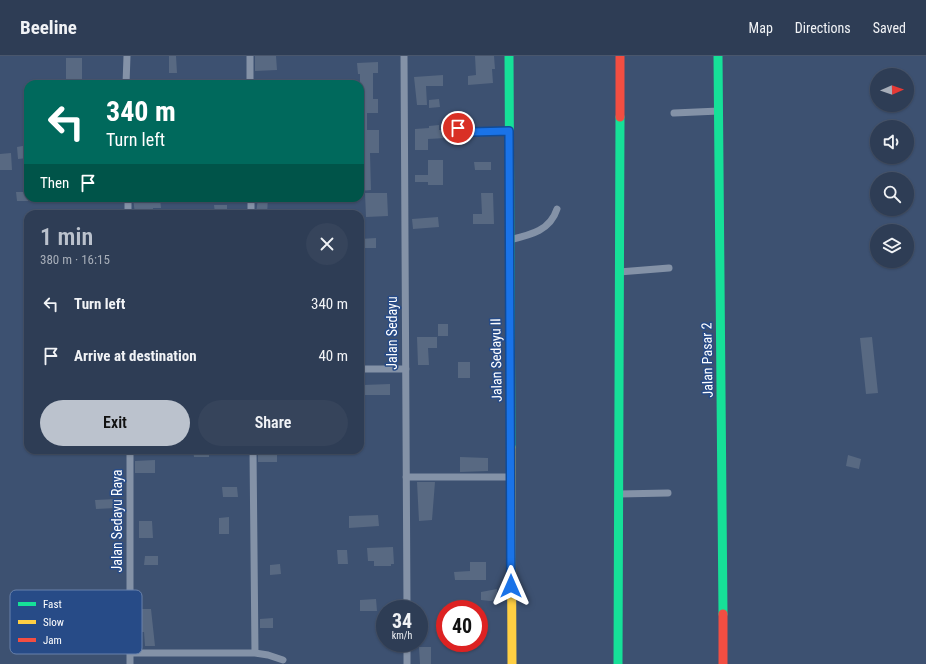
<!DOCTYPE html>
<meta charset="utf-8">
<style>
body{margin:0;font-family:"Roboto Condensed",sans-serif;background:#36445b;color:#f1f3f6;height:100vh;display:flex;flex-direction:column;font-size:15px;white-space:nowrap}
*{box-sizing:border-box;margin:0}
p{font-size:13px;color:#a7aeb9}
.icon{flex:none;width:22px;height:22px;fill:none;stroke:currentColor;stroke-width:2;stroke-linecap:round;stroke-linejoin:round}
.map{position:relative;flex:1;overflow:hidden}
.details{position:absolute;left:24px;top:154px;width:340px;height:244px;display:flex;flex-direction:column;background:#2e3d55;border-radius:12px;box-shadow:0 1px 3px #0004,0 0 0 1px #49566c}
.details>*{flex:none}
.top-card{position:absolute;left:24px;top:24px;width:340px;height:122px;border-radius:12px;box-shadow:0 1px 3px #0004,0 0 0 1px #49566c;background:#00695c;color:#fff;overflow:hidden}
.needle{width:26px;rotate:88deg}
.buttons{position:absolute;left:870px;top:12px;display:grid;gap:8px}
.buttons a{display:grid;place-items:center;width:44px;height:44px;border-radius:50%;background:#2e3d55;box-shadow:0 1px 3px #0004,0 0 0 1px #49566c;font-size:20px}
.speed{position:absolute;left:376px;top:544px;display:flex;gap:8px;font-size:20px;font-weight:700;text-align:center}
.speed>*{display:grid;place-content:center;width:52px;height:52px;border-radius:50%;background:#2e3d55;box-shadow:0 1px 3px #0004,0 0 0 1px #49566c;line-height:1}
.speed small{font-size:10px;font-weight:400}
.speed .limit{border:6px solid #d22;background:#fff;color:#111}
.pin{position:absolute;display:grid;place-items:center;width:34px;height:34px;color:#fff;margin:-17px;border:2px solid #fff;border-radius:50%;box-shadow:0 1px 4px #0007}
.me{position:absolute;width:44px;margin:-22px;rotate:0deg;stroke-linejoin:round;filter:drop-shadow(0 0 3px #0008)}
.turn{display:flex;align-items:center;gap:14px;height:84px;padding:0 16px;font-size:18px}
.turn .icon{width:52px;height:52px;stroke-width:2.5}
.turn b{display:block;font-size:28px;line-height:34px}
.then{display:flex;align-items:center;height:38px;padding:0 16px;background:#0003;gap:8px;font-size:15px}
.round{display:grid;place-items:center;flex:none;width:42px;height:42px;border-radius:21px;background:#36445b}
.head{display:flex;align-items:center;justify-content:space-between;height:68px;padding:0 16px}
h1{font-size:24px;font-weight:600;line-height:30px;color:#bbc2cd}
.button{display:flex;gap:8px;margin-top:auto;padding:8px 16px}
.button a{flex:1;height:46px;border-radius:24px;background:#bbc2cd;color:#111;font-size:16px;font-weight:600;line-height:46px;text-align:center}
.button a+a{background:#36445b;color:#f1f3f6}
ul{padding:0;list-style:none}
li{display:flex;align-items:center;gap:12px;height:52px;padding:0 16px}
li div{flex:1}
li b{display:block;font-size:15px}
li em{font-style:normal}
header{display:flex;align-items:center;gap:24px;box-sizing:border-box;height:56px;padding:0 20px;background:#2e3d55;border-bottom:1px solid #49566c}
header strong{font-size:19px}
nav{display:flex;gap:22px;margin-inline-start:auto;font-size:14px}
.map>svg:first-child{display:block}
.building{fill:#586982}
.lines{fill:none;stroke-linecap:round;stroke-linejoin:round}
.street{stroke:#8492a7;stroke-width:7}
.fast{stroke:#16e098;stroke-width:9}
.slow{stroke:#ffcf43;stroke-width:9}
.jam{stroke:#f24e42;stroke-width:9}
.route-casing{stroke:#114b97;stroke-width:10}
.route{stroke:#1a73e8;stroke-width:7}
.labels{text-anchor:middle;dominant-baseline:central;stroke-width:3;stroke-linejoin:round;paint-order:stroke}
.street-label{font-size:14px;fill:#fff;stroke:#274b87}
.key{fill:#274b87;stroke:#6881ab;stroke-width:1}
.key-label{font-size:11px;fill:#fff}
</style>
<header>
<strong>Beeline</strong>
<nav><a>Map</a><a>Directions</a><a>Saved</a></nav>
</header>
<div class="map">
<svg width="926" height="608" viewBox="0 0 926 608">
<rect width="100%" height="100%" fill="#3d5171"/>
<path class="building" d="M 169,0 L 176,0 L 177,17 L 169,17 Z
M 255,0 L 276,0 L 277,14 L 255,15 Z
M 475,0 L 494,0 L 495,13 L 492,13 L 493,27 L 468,29 L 468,20 L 476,19 Z
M 66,2 L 82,2 L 82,23 L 66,23 Z
M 378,6 L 378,17 L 373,17 L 373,43 L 378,43 L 378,57 L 367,57 L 367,74 L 379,74 L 379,97 L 370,97 L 371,134 L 360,135 L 360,18 L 358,18 L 357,7 Z
M 443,19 L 443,30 L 426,30 L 427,49 L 417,49 L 414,21 Z
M 439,43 L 440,51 L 429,52 L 429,44 Z
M 439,69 L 439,74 L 446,74 L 446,82 L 428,83 L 428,94 L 415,94 L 415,73 L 429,72 L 429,70 Z
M 28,89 L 28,102 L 18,103 L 17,91 Z
M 11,97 L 12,114 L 0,114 L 0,98 Z
M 428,104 L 443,104 L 443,129 L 428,129 L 428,126 L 415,126 L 415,119 L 428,119 Z
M 474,106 L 491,106 L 491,114 L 475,114 Z
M 16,136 L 28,136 L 28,145 L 17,145 Z
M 365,137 L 387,137 L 388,160 L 366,161 Z
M 481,137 L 493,137 L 494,168 L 473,168 L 473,158 L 482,158 Z
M 133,142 L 160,142 L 161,152 L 153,152 L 153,158 L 135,158 Z
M 258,142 L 268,142 L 267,158 L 256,158 Z
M 214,149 L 227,149 L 227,156 L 215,157 Z
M 438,161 L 439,171 L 413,173 L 412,163 Z
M 376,182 L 376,192 L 360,192 L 360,183 Z
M 438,268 L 448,268 L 448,280 L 438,280 Z
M 417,281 L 437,281 L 437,292 L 428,292 L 429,309 L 418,309 Z
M 872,281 L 878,337 L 866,338 L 860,282 Z
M 458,306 L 470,306 L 470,322 L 458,322 Z
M 390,328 L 390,339 L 363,339 L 363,329 Z
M 193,394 L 209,394 L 209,401 L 194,401 Z
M 258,396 L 277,396 L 277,406 L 258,406 Z
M 848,399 L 861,403 L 859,413 L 846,410 Z
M 460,401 L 488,402 L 488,415 L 460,416 Z
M 155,404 L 155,417 L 135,417 L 135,405 Z
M 417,426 L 435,426 L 432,464 L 419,465 Z
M 222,431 L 237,431 L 238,441 L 223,441 Z
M 116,443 L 116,452 L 96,453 L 95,444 Z
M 378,459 L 379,470 L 349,472 L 349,460 Z
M 229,461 L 229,478 L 219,478 L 219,462 Z
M 139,465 L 152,465 L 153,482 L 139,482 Z
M 393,491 L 394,508 L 391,508 L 391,510 L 374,510 L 374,505 L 368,505 L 367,492 Z
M 337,494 L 347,494 L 348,508 L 338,508 Z
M 145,500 L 158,500 L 158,509 L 144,509 Z
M 470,506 L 486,506 L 486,524 L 455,524 L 454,516 L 470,515 Z
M 280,508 L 281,518 L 270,519 L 270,509 Z
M 497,533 L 497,544 L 490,545 L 481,544 L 481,536 Z
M 376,543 L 377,555 L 360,555 L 360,544 Z
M 138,553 L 151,553 L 155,590 L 145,590 L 144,576 L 135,576 L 135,567 L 139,567 Z
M 273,562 L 273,572 L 260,572 L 260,563 Z
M 419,591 L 431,591 L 431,608 L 420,608 Z"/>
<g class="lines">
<path class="street" d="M 250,0 L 250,28
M 404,0 L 407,553
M 126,28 L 127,0
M 674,57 L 719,55
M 459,72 L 471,76 L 509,75
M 128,142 L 128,158
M 251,142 L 251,158
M 509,184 C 530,179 550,175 557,153
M 619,216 L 669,212
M 360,313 L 406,313
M 253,394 L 255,597
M 406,421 L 511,421
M 619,438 L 668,437
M 407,587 L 407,608
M 130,597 L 255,597 L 268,599 L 283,604
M 130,608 L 130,394"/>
<path class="fast" d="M 509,0 L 511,391
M 718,0 L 723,558
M 618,608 L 620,61"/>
<path class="slow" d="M 511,391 L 512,608"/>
<path class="jam" d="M 620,61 L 620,0
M 723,558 L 723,608"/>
</g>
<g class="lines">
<g class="route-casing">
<path id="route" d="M 458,72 L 471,76 L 509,75 L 511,530"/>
</g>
<use href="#route" class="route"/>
</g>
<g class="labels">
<g class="street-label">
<text transform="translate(392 277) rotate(-90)">Jalan Sedayu</text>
<text transform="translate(496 304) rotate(-91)">Jalan Sedayu II</text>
<text transform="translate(707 304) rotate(-91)">Jalan Pasar 2</text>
<text transform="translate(117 465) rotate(-90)">Jalan Sedayu Raya</text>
</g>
</g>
<rect x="10" y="534" width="132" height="64" rx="6" class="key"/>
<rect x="18" y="546" width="18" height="4" fill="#16e098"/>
<rect x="18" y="564" width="18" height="4" fill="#ffcf43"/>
<rect x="18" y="582" width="18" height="4" fill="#f24e42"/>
<g class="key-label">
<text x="43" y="552">Fast</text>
<text x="43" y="570">Slow</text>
<text x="43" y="588">Jam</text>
</g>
</svg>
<div class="buttons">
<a><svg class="needle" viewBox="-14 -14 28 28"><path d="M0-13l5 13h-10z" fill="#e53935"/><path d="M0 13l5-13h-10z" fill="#a7aeb9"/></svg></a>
<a><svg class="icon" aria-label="sound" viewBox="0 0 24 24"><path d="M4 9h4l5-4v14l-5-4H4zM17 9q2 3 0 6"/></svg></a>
<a><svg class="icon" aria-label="search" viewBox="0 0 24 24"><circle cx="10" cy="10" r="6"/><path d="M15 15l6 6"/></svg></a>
<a><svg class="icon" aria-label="layers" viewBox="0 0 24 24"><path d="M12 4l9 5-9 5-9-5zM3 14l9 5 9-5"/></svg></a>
</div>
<div class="speed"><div>34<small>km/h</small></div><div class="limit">40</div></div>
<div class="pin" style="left:458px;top:72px;background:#d93025"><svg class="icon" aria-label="arrive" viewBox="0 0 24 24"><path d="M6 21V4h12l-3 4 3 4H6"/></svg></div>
<svg class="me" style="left:511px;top:530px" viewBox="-20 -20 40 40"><path d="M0-17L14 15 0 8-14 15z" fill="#1a73e8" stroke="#fff" stroke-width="4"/></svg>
<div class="top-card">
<div class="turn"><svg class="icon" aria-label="left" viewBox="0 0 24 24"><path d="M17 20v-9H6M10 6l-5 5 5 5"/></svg><div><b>340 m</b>Turn left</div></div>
<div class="then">Then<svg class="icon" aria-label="arrive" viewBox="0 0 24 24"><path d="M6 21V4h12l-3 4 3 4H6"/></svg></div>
</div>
<section class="details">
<div class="head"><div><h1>1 min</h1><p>380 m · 16:15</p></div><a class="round"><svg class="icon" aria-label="close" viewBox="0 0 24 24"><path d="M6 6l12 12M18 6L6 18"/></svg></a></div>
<ul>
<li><svg class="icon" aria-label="left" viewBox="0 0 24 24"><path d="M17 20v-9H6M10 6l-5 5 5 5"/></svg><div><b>Turn left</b></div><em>340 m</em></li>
<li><svg class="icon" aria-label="arrive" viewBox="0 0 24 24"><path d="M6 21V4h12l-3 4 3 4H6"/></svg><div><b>Arrive at destination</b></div><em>40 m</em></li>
</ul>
<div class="button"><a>Exit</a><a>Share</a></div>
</section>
</div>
